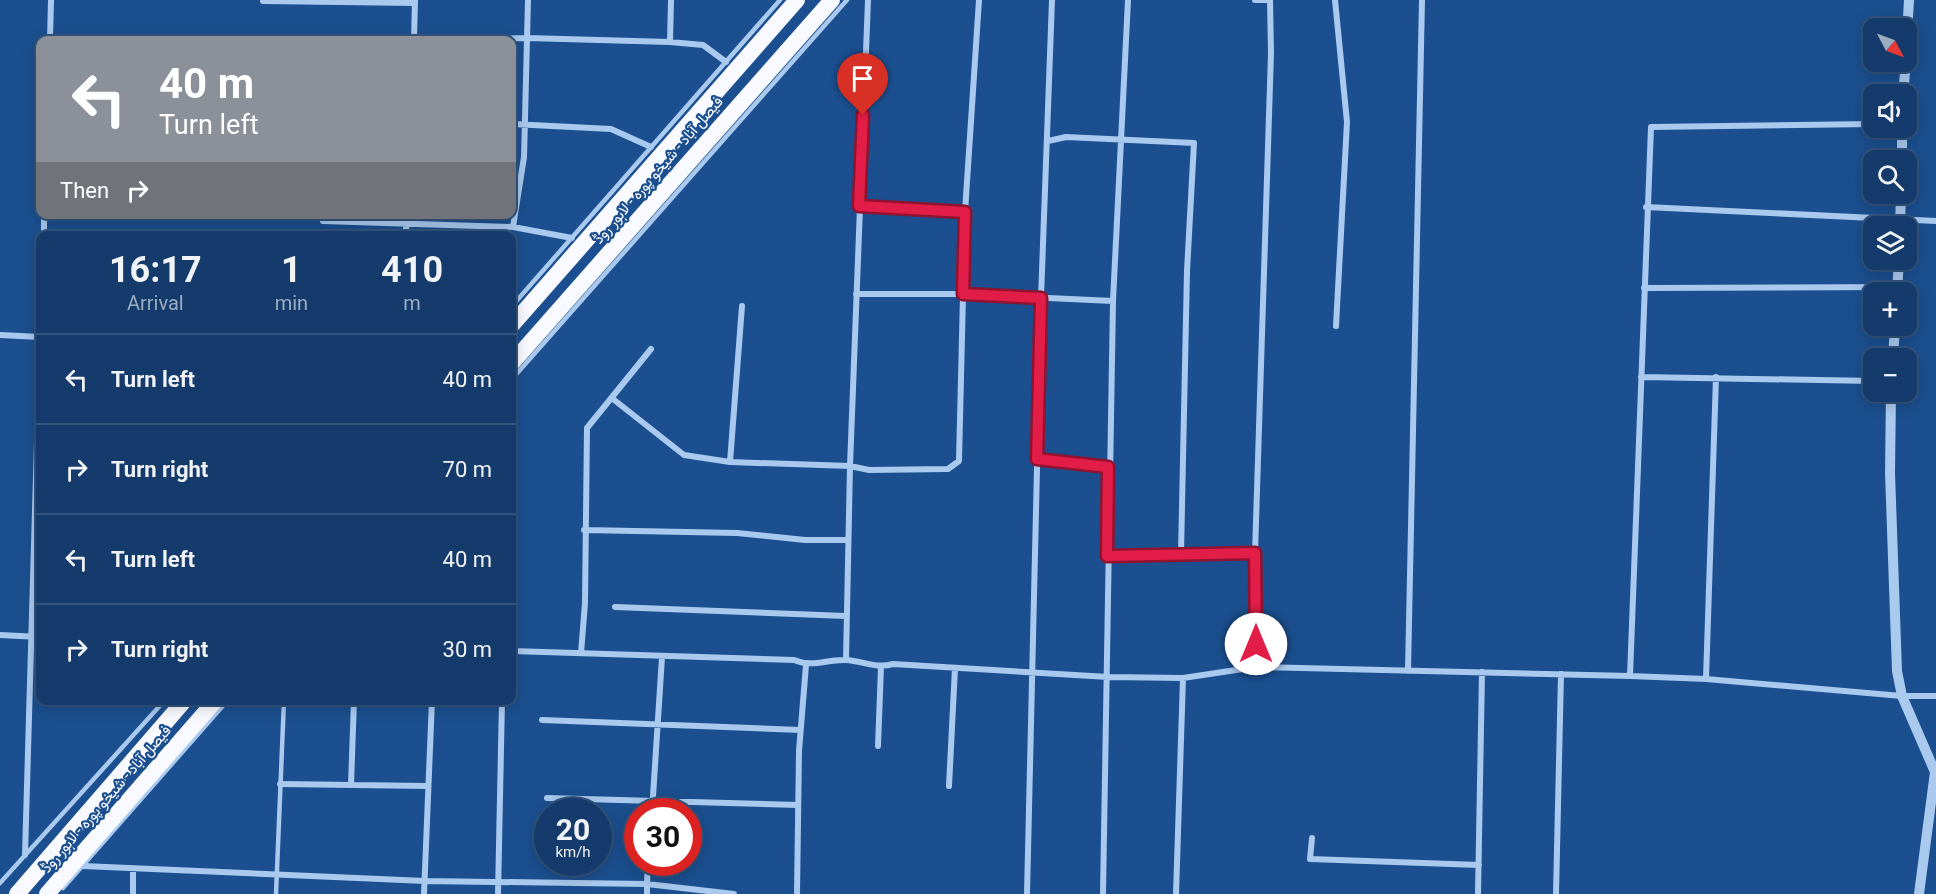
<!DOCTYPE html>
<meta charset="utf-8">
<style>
body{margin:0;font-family:Roboto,Vazirmatn,sans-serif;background:#1d4271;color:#f1f3f6;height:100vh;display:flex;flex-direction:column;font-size:22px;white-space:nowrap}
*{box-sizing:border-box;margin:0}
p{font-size:20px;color:#9dadc1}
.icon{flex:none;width:33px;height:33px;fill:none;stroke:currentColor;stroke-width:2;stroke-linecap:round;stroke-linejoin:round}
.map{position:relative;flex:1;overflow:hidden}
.side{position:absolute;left:36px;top:231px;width:480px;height:474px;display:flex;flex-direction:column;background:#143b6b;border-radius:12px;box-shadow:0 3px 15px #0003,0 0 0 2px #33557e}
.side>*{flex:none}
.top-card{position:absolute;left:36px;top:36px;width:480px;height:183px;border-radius:12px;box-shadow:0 3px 15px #0003,0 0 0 2px #33557e;background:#8c9099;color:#fff;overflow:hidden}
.needle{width:39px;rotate:131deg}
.tools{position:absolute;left:1863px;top:18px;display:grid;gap:12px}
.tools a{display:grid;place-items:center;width:54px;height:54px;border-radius:12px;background:#143b6b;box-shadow:0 3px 15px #0003,0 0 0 2px #33557e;font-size:30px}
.speed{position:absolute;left:534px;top:798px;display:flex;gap:12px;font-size:30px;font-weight:700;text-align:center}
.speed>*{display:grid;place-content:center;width:78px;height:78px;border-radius:50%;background:#143b6b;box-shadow:0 3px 15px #0003,0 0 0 2px #33557e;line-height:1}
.speed small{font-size:15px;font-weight:400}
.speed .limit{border:9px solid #d22;background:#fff;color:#111}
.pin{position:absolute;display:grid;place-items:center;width:51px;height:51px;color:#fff;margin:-62px -26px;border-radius:50% 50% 50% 0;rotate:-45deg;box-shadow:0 0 6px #0007}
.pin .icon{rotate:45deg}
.me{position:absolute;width:66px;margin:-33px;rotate:0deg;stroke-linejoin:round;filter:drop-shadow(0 0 4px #0008)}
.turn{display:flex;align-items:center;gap:21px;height:126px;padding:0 24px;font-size:27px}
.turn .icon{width:78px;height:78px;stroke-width:2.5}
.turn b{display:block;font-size:42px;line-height:51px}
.then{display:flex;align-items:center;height:57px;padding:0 24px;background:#0003;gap:12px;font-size:22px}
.eta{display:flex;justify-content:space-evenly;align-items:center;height:102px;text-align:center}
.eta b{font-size:36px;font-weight:700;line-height:42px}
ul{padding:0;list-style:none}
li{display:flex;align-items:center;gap:18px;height:90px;padding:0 24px;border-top:2px solid #33557e}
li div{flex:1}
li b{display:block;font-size:22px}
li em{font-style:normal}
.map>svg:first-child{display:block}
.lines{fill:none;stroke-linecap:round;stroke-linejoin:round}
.service{stroke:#a9c9ee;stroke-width:4.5}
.minor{stroke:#a9c9ee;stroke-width:6}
.tertiary{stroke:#a9c9ee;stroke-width:10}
.trunk{stroke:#f8faff;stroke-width:16}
.route-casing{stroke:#92132f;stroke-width:15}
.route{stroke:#e11d48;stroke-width:10}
.labels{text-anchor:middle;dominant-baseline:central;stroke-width:4.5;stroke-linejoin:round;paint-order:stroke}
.street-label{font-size:15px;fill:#fff;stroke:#1b4f8f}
</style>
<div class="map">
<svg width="1936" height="894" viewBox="0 0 1936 894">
<rect width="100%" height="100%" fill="#1b4f8f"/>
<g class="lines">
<path class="service" d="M 512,306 L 780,0
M 512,379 L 847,0
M 0,883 L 165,700
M 63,888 L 228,700
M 276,894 L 284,700"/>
<path class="minor" d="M 1255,0 L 1270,0
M 1335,0 L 1347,122 L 1336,326
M 263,1 L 415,3
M 50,40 L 51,0
M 414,40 L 415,0
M 461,40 L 527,38 L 670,42 L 671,0
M 670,42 L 703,45 L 726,62
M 512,124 L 611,129 L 651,147
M 1048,141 L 1066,137 L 1194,143 L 1187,271 L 1181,554
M 859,206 L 965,212
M 1646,207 L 1936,221
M 323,221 L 513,227 L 572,238
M 513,227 L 524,157 L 528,0
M 44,236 L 44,214
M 405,236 L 408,214
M 1644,288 L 1897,287
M 856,294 L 963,294 L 1113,301
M 0,335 L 40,337
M 1641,377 L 1874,381
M 613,399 L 684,455 L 730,462 L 850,466 L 869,470 L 948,469 L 959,461 L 965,212 L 979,0
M 1037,459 L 1109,467
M 730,462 L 742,306
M 584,530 L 737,533 L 805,540 L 848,540
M 1107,556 L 1255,553
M 615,607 L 846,616
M 0,635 L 40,637
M 512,651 L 794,660 C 813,668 827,659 846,660 C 863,661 876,669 893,664 L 1108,677 L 1183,678 L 1256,667 L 1630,676 L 1706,679 L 1902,696 L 1936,696
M 581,653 L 585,603 L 587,428 L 651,349
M 846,660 L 850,466 L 868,0
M 1256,667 L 1255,553 L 1271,53 L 1270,0
M 1408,671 L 1422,0
M 1630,676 L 1651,127 L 1874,124
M 1706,679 L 1716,377
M 542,720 L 800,730
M 878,746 L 881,667
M 280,784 L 428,786
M 351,785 L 354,700
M 949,786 L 955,668
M 547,798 L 798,805
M 652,812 L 662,657
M 1312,838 L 1310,859 L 1479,865
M 25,855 L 40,338
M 83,866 L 425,881 L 647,884 L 648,862
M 133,894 L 133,870
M 424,894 L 432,700
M 498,894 L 502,700
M 647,894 L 647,884 L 734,894
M 797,894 L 799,751 L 806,665
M 1027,894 L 1041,298 L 1052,0
M 1103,894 L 1113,301 L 1128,0
M 1176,894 L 1183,678
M 1478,894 L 1482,672
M 1556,894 L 1561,674"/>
<path class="tertiary" d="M 1906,52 L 1909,0
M 1903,94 L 1906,62
M 1902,160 L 1902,128
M 1900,226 L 1901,194
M 1897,292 L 1899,260
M 1893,358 L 1895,326
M 1891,392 L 1890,473 L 1897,671 L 1902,696 L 1935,772 L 1919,894"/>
<path class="trunk" d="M 512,325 L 797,0
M 512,363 L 832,0
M 17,894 L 185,700
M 47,894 L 216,700"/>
</g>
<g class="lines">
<g class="route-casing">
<path id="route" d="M 863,115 L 859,206 L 965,212 L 963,294 L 1041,298 L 1037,459 L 1108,467 L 1107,556 L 1255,553 L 1256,644"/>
</g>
<use href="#route" class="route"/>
</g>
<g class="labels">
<g class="street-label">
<text transform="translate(658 170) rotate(-49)">فیصل آباد - شیخو پورہ - لاہور روڈ</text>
<text transform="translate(106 799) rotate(-49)">فیصل آباد - شیخو پورہ - لاہور روڈ</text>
</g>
</g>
</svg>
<div class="tools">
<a><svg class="needle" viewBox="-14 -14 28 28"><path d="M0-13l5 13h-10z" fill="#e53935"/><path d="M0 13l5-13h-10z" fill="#9dadc1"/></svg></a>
<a><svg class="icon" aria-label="sound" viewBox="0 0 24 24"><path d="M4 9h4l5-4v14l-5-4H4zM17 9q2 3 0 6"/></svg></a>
<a><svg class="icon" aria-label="search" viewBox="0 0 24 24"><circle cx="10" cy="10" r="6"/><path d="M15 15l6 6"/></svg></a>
<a><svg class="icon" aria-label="layers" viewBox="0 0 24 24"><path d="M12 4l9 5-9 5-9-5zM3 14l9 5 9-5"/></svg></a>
<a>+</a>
<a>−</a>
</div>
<div class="speed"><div>20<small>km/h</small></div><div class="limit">30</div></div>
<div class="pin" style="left:863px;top:115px;background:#d93025"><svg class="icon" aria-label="arrive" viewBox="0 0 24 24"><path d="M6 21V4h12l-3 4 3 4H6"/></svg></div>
<svg class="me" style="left:1256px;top:644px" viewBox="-20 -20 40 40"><circle r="19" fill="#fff"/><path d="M0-13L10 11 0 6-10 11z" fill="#e11d48"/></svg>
<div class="top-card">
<div class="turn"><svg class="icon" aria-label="left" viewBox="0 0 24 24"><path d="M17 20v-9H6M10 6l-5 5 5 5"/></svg><div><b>40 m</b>Turn left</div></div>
<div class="then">Then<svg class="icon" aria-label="right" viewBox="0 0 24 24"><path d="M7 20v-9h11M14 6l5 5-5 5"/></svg></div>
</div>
<section class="side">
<div class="eta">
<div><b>16:17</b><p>Arrival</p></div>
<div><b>1</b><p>min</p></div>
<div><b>410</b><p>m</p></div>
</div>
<ul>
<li><svg class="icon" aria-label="left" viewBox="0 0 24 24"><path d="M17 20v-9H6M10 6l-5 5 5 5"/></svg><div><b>Turn left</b></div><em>40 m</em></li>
<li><svg class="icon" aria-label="right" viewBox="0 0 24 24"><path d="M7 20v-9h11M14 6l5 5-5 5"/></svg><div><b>Turn right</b></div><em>70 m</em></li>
<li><svg class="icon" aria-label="left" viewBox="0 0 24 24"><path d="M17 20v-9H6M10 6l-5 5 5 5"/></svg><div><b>Turn left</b></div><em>40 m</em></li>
<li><svg class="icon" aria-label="right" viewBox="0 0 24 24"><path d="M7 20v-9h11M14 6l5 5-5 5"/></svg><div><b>Turn right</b></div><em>30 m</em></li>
</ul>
</section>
</div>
